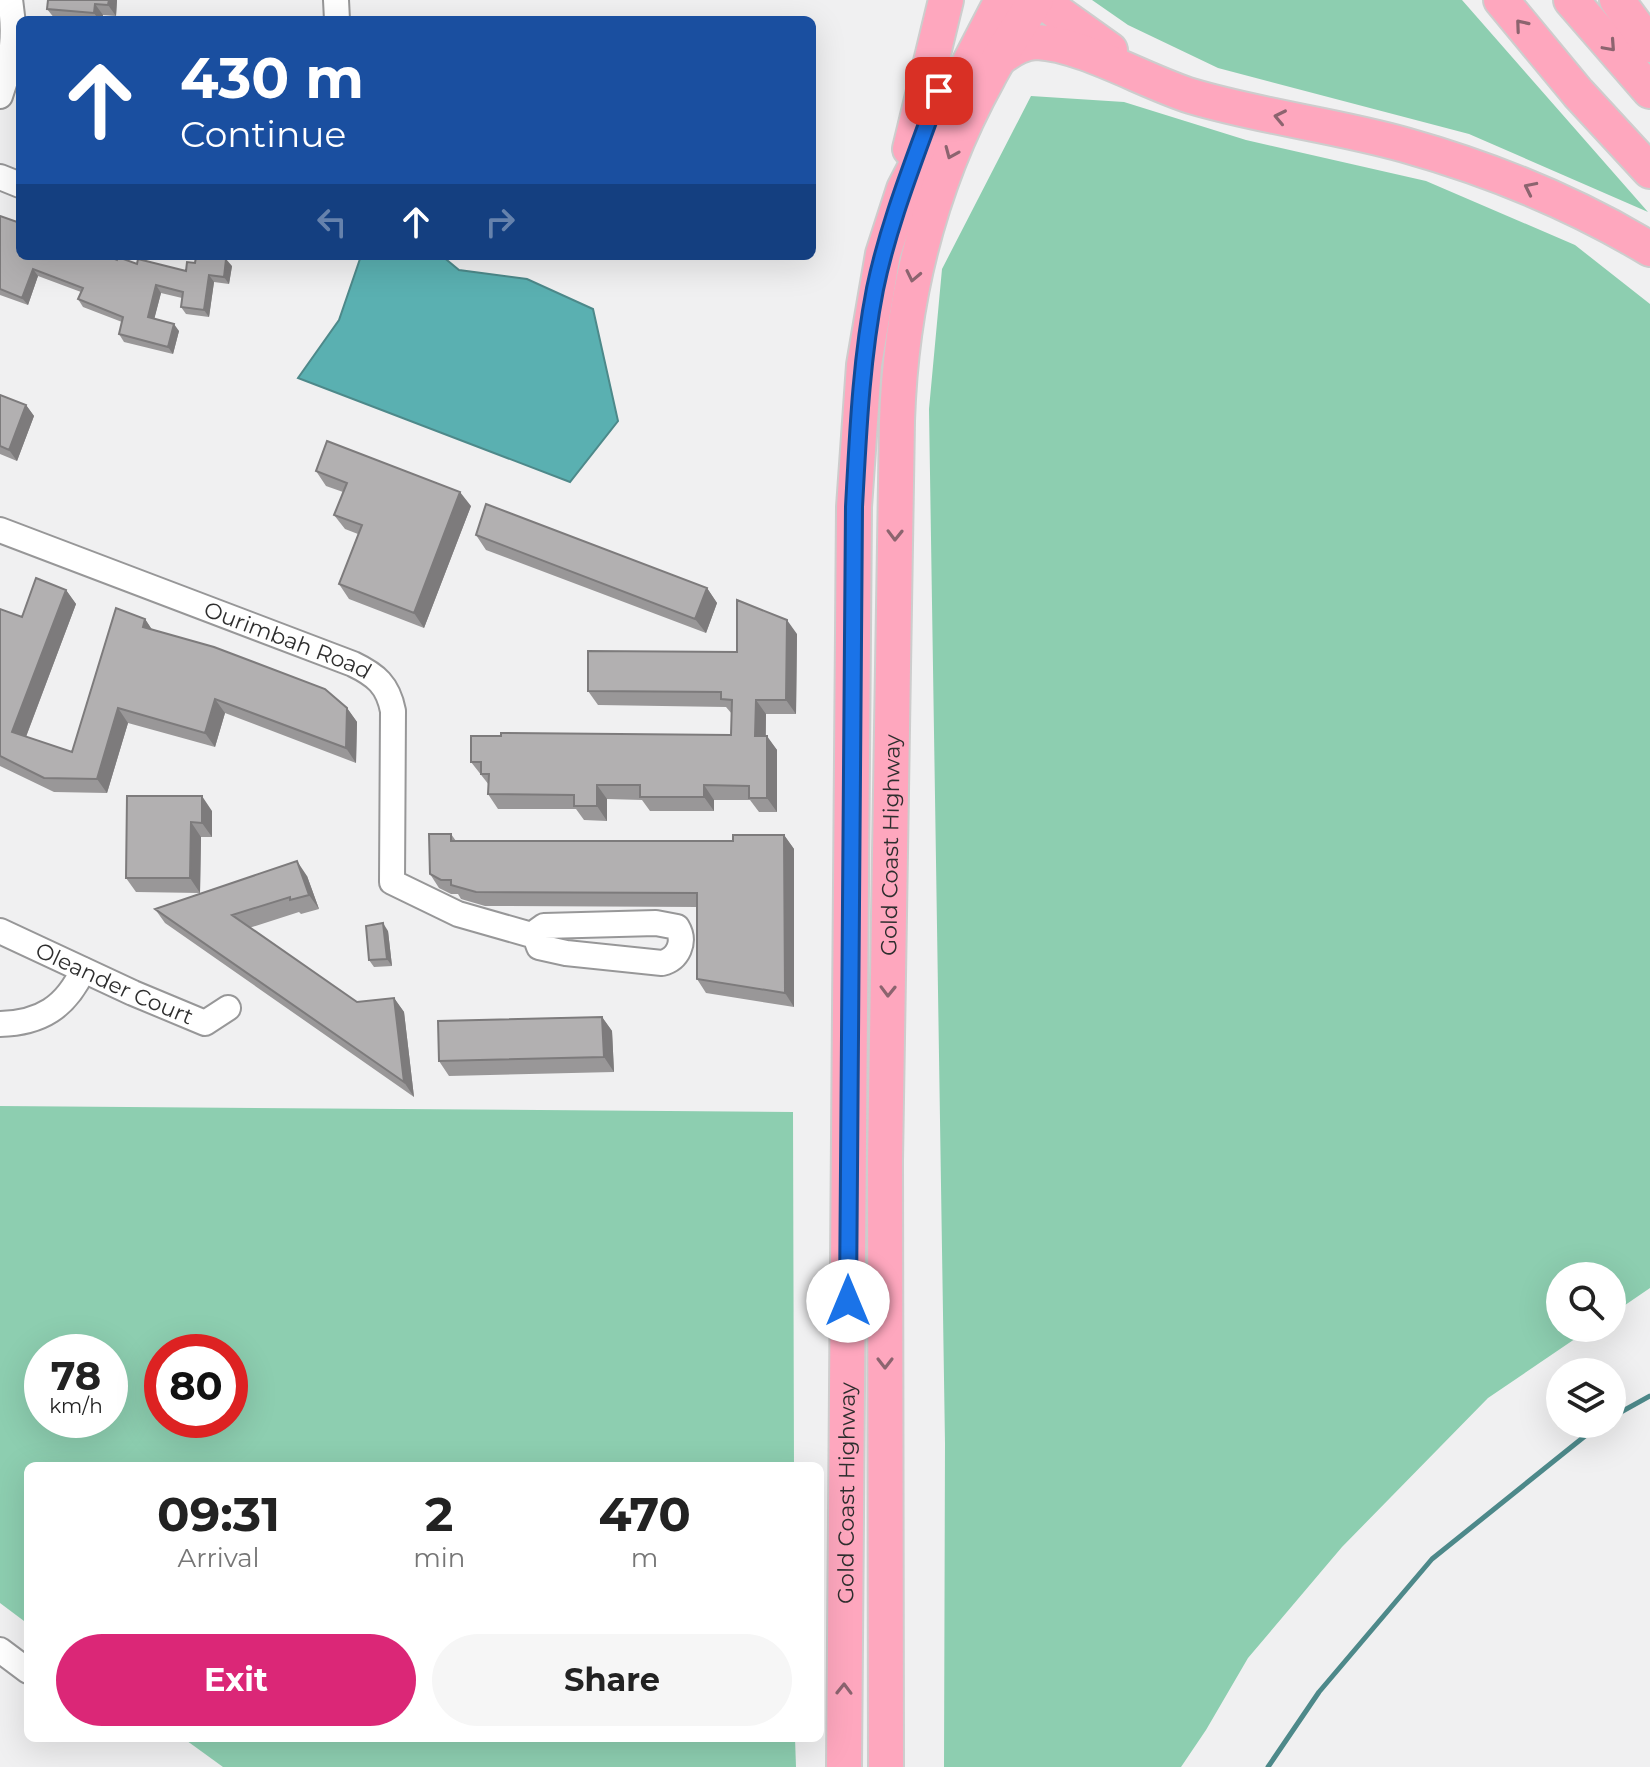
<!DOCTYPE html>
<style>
body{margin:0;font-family:Montserrat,sans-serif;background:#f6f6f6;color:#222;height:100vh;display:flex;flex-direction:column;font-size:30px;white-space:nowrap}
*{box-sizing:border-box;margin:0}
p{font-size:26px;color:#767676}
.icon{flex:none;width:44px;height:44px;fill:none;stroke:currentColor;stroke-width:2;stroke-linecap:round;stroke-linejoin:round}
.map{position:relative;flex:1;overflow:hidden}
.drawer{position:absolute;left:24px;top:1462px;width:800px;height:280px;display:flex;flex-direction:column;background:#fff;border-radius:12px;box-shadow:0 8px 32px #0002}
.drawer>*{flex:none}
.hud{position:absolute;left:16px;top:16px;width:800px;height:244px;border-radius:12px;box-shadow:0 8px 32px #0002;background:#1a4fa0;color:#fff;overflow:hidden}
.controls{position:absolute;left:1546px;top:1262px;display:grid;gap:16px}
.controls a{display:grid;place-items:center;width:80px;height:80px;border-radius:50%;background:#fff;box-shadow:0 8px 32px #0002;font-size:40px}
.speed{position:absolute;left:24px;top:1334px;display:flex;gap:16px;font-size:40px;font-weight:700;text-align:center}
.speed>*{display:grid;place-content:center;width:104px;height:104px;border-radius:50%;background:#fff;box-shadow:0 8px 32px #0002;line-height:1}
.speed small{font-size:20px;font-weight:400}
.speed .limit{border:12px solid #d22;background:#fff;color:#111}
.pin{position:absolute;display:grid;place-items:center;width:68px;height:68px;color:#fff;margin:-34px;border-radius:16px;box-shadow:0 4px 12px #0006}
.me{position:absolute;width:88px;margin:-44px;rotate:0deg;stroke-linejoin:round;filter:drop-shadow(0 0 6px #0008)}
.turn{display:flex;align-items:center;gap:28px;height:168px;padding:0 32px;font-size:36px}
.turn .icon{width:104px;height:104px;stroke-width:2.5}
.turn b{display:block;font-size:56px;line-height:68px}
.lanes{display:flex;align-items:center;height:76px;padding:0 32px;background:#0003;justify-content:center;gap:40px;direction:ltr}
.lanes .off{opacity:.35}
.eta{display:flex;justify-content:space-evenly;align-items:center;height:136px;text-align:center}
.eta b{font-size:48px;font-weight:700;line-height:56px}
.cta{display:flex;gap:16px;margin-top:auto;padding:16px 32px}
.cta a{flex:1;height:92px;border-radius:48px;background:#db2777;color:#fff;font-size:32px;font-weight:700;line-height:92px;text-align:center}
.cta a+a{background:#f6f6f6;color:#222}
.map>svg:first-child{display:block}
.green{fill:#8dceb0;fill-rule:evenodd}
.water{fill:#5ab0b1;stroke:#4d898a;stroke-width:2}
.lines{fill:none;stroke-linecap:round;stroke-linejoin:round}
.stream{stroke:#4d898a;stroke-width:5}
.minor-casing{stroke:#979798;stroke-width:28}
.highway-casing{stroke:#cdcdcd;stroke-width:38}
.minor{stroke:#fff;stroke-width:24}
.highway{stroke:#fea7be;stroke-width:34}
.wall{fill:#999798}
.shaded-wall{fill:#7d7b7c}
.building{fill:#b2b0b1;stroke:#7d7b7c;stroke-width:2}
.oneway{stroke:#8c646f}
.route-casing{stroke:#114b97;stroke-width:20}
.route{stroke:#1a73e8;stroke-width:14}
.labels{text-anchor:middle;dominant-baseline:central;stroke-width:7;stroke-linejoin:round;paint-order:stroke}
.street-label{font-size:22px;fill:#2e2e2e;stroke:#f0f0f1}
</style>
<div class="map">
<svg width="1650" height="1767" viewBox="0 0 1650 1767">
<rect width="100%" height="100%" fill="#f0f0f1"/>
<path class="green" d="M 1092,0 L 1462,0 L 1648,212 L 1469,134 L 1218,68 L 1128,25 Z
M 1031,96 L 1124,102 L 1246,140 L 1426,181 L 1575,245 L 1650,304 L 1650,1288 L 1612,1314 L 1612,1276 L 1560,1276 L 1560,1328 L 1591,1328 L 1488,1398 L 1342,1547 L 1248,1658 L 1206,1730 L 1181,1767 L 944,1767 L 945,1443 L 929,409 L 942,269 Z
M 0,1106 L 793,1112 L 794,1466 L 28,1466 L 28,1624 L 0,1603 ZM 42,1352 L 110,1352 L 110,1420 L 42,1420 ZM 162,1352 L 230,1352 L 230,1420 L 162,1420 Z
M 183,1738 L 795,1738 L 796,1767 L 223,1767 Z"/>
<path class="water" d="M 361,256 L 442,256 L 459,270 L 527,279 L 593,309 L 618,421 L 570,482 L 298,378 L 339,320 Z"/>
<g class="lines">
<path class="stream" d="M 1612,1417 L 1650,1396
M 1268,1767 L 1319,1692 L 1432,1559 L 1600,1424"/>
<g class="minor-casing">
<g id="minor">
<path d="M 336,0 L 337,20"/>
<path d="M 0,96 C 12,62 16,35 10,0"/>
<path d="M 0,177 L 20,185"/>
<path id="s1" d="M 0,530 L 353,664 C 376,675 388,685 393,711 L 392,882 L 458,914 L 535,936 L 539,947 L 566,953 L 662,963 C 678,959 686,942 677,927 L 656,923 L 544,926 L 537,931 L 535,936"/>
<path id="s2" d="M 0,931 L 133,993 L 205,1023 L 228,1008"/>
<path d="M 0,1024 C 41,1023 66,1007 83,970"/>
<path d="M 0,1650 L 28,1671"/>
</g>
</g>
<g class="highway-casing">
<g id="highway">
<path d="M 1040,0 L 1110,50"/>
<path d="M 1501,0 L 1578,93 L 1650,171"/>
<path d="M 1571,0 L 1650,91"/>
<path d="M 1617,0 L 1650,45"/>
<path d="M 998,59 C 1010,51 1022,42 1037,42 C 1082,44 1146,82 1191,96 C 1261,117 1334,125 1405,145 C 1490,169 1574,203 1650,249"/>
<path d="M 910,149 L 946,0"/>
<path id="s3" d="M 844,1767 L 854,507 L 864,365 L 883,254 L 904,189 L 1002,0"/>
<path id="s4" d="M 886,1767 L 885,1161 L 897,421 C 901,299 929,185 988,78 C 1002,51 1019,26 1036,0"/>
</g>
</g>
<use href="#minor" class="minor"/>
<use href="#highway" class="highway"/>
</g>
<path class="wall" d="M 117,0 L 116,16 L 103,15 L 102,20 L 55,19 L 47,9 Z
M 0,216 L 117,260 L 137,264 L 186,271 L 232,266 L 229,284 L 214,282 L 209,317 L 186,314 L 181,307 L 182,298 L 161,293 L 154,319 L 179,331 L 173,354 L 124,342 L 119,334 L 122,322 L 83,307 L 78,299 L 81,292 L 38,276 L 28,305 L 0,295 Z
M 0,395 L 26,405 L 34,416 L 17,461 L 0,454 Z
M 316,471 L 471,506 L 424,628 L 349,599 L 339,584 L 358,534 L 345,529 L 334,515 L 343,492 L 326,486 Z
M 476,535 L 707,588 L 717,603 L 706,633 L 486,550 Z
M 66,590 L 76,604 L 26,737 L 72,752 L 145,619 L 152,630 L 347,708 L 357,722 L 356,763 L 225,713 L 215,747 L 128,723 L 107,793 L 54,792 L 0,766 L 0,609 L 22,617 Z
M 797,634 L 796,714 L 766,714 L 766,736 L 777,750 L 777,812 L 759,812 L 750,800 L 714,800 L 714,811 L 650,811 L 642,800 L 607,799 L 607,821 L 584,820 L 576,809 L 498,809 L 488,794 L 489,785 L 471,762 L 731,735 L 732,714 L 726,707 L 598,705 L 588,691 L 737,652 Z
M 127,796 L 212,811 L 212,837 L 201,837 L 200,893 L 136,892 L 126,878 Z
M 451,834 L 456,841 L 733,841 L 784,835 L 794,849 L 794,1007 L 706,993 L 697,979 L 697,907 L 485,906 L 461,899 L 458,894 L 451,894 L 439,888 L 430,874 Z
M 307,876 L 319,909 L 301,914 L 299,912 L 249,928 L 357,1002 L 394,998 L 404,1012 L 414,1097 L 165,923 L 155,909 Z
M 388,931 L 392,966 L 374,967 L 369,960 Z
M 602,1017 L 612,1031 L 614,1072 L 449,1076 L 439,1061 Z"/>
<path class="shaded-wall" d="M 109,0 L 117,0 L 116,16 L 108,5 Z
M 95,4 L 103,15 L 102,20 L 99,20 L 94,13 Z
M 226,259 L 232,266 L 229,284 L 224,277 Z
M 33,269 L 38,276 L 28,305 L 22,298 Z
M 209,275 L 214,282 L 209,317 L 204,310 Z
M 156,285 L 161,293 L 153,324 L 148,317 Z
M 174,324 L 179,331 L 173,354 L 168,347 Z
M 26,405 L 34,416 L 17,461 L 9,450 Z
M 460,492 L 471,506 L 424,628 L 414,613 Z
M 707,588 L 717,603 L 706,633 L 695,619 Z
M 66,590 L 76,604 L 22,747 L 12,732 Z
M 145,619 L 155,634 L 143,627 Z
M 787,620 L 797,634 L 796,714 L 786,700 Z
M 215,699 L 225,713 L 215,747 L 205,733 Z
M 756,700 L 766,714 L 765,750 L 755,736 Z
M 118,708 L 128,723 L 107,793 L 97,779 Z
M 347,708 L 357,722 L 356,763 L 346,748 Z
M 767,736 L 777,750 L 777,812 L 767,798 Z
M 597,785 L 607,799 L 607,821 L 597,806 Z
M 704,785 L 714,800 L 714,811 L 704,797 Z
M 202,796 L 212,811 L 212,837 L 202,823 Z
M 191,822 L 201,837 L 200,893 L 190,878 Z
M 784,835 L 794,849 L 794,1007 L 785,993 Z
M 297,861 L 307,876 L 319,909 L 309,895 Z
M 383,923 L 388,931 L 392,966 L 387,959 Z
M 394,998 L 404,1012 L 414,1097 L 404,1082 Z
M 602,1017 L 612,1031 L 614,1072 L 604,1057 Z"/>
<path class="building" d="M 48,0 L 109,0 L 108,5 L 95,4 L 94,13 L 47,9 Z
M 0,216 L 20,223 L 20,256 L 107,256 L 117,260 L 118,257 L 137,264 L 138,259 L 186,271 L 187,262 L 195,263 L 196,257 L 226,259 L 224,277 L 209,275 L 204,310 L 181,307 L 183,292 L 156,285 L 148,317 L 174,324 L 168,347 L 119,334 L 123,317 L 78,299 L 83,288 L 33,269 L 22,298 L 0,289 Z
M 0,395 L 26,405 L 9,450 L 0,446 Z
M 327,441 L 460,492 L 414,613 L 339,584 L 362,525 L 334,515 L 347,483 L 316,471 Z
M 486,504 L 707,588 L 695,619 L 476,535 Z
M 36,578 L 66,590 L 12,732 L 72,752 L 116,608 L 145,619 L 143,627 L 214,647 L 325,689 L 347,708 L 346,748 L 215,699 L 205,733 L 118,708 L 97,779 L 44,778 L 0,756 L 0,609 L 22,617 Z
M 737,600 L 787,620 L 786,700 L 756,700 L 755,736 L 767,736 L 767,798 L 749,798 L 749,786 L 704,785 L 704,797 L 640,797 L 640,785 L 597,785 L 597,806 L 574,806 L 574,795 L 488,794 L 489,774 L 481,774 L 481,762 L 471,762 L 471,736 L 501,736 L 501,733 L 731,735 L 732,700 L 721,699 L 721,692 L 588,691 L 588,651 L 737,652 Z
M 127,796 L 202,796 L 202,823 L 191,822 L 190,878 L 126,878 Z
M 429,834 L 451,834 L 451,841 L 733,841 L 733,835 L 784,835 L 785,993 L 697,979 L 697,893 L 476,892 L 451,885 L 451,880 L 441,880 L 430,874 Z
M 297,861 L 309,895 L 290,900 L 290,897 L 232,915 L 357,1002 L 394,998 L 404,1082 L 155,909 Z
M 383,923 L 387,959 L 369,960 L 366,926 Z
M 602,1017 L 604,1057 L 439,1061 L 438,1021 Z"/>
<defs><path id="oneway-chevron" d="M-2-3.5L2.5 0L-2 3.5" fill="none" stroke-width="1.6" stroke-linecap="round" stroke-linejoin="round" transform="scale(2)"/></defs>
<g class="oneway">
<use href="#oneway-chevron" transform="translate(1521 25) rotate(-130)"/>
<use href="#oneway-chevron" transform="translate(1610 46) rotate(48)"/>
<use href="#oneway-chevron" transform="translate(1280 117) rotate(-168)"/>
<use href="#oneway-chevron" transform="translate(951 153) rotate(113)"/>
<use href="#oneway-chevron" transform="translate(1530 188) rotate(-154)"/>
<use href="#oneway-chevron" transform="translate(913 276) rotate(102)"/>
<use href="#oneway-chevron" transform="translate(895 535) rotate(91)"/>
<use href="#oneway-chevron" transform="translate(888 991) rotate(91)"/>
<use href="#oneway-chevron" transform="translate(885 1363) rotate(90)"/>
<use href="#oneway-chevron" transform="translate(844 1689) rotate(-89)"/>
</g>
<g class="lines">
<g class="route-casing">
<path id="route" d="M 848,1301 L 854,507 C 858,434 861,361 875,289 C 889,221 916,156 939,91"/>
</g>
<use href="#route" class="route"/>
</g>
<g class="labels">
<g class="street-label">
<text stroke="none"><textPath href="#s1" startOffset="308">Ourimbah Road</textPath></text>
<text stroke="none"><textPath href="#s4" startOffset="922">Gold Coast Highway</textPath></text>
<text stroke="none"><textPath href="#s2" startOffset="126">Oleander Court</textPath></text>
<text stroke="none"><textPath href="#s3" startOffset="274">Gold Coast Highway</textPath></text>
</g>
</g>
</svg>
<div class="controls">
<a><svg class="icon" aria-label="search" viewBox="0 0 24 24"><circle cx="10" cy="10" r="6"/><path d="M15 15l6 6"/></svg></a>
<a><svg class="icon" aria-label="layers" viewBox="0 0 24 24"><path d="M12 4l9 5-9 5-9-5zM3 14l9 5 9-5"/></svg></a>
</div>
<div class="speed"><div>78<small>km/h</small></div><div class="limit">80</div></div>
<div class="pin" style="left:939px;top:91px;background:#d93025"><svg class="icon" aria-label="arrive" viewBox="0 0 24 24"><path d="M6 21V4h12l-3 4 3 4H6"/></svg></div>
<svg class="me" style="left:848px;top:1301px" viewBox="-20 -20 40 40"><circle r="19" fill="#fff"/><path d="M0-13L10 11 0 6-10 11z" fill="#1a73e8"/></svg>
<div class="hud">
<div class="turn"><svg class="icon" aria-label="ahead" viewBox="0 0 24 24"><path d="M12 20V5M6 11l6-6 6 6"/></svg><div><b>430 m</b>Continue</div></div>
<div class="lanes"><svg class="icon off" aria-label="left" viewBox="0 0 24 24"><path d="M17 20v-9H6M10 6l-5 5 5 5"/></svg><svg class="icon" aria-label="ahead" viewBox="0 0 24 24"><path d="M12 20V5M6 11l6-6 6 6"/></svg><svg class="icon off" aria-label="right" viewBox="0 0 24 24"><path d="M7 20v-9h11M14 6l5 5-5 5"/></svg></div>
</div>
<section class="drawer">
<div class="eta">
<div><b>09:31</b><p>Arrival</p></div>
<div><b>2</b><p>min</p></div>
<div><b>470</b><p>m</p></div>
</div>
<div class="cta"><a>Exit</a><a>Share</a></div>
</section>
</div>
